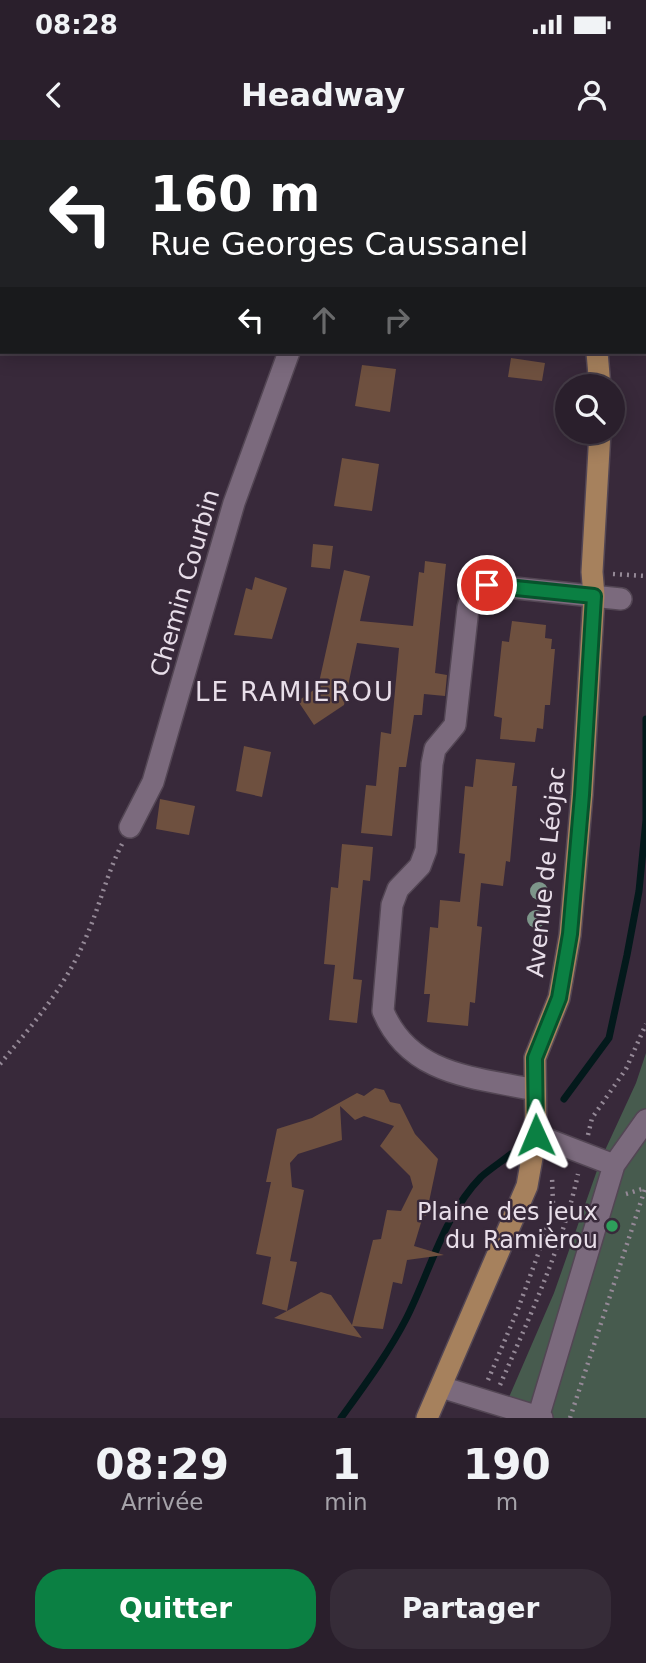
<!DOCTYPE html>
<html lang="fr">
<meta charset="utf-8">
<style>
body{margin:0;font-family:"DejaVu Sans",sans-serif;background:#362c38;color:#f1f3f6;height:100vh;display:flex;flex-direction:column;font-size:26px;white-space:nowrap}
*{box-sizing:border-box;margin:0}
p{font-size:23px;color:#a5a2a9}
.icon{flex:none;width:38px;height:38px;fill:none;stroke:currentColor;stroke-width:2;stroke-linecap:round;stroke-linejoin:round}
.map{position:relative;height:1278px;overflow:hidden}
.sheet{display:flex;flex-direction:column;background:#2a1f2c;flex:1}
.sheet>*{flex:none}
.banner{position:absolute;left:0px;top:0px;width:648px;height:214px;box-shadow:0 4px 18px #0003,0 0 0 2px #463d48;background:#202124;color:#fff;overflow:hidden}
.fabs{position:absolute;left:555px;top:234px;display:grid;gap:14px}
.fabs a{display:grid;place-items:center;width:70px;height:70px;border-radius:50%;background:#2a1f2c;box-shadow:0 4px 18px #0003,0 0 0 2px #463d48;font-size:35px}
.pin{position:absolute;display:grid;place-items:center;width:60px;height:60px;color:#fff;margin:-30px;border:4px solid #fff;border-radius:50%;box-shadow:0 2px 7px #0007}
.me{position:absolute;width:77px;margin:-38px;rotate:359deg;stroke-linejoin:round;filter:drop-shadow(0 0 5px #0008)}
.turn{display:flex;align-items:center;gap:24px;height:147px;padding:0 35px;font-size:32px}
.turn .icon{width:91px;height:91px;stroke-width:2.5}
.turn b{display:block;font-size:49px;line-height:60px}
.lanes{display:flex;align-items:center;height:66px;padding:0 35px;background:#0003;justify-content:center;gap:35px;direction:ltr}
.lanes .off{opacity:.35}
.eta{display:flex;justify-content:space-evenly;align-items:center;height:119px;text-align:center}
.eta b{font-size:42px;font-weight:800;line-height:49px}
.button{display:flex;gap:14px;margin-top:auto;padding:14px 35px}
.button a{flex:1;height:80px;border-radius:28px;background:#0b8043;color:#fff;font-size:28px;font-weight:800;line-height:80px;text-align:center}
.button a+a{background:#362c38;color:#f1f3f6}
.status{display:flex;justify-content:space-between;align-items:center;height:49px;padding:0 35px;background:#2a1f2c;direction:ltr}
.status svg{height:19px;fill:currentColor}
header{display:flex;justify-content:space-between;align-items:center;height:91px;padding:0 35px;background:#2a1f2c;font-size:32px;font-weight:800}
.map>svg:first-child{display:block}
.green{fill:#475b4e}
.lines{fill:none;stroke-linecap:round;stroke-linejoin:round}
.stream{stroke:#03191b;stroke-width:7}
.building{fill:#6e503f;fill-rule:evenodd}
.minor-casing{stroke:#534654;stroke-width:24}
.major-casing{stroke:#534654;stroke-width:24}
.path{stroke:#958997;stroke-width:4.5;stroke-dasharray:2 5;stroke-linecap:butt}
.minor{stroke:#7b6a7d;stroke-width:21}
.major{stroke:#a6815d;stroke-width:21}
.tree{fill:#7d968a}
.route-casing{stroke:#07532c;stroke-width:18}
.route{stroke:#0b8043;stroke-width:12}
.leisure-dot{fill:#2e9e5b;stroke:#38293a;stroke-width:2.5}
.labels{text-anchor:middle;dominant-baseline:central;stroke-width:5;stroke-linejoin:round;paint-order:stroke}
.street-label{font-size:24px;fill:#e8dee9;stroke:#38293a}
.poi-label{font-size:24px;fill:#e8dee9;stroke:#38293a;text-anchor:end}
.neighbourhood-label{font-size:26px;letter-spacing:2px;fill:#e8dee9;stroke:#38293a}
</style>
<div class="status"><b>08:28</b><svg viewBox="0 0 49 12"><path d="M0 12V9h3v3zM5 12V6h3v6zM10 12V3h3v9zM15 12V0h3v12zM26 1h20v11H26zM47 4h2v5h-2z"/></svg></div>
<header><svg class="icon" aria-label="back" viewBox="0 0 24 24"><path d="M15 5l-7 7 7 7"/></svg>Headway<svg class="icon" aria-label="person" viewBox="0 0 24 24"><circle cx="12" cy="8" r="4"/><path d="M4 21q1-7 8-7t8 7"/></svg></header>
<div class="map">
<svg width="646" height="1278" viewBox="0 0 646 1278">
<rect width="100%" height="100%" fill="#38293a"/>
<path class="green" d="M 646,913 L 646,1278 L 500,1278 L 554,1153 L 601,1019 L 636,943 Z"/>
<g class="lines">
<path class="stream" d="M 564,959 L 609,898 L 627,815 L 639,751 L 646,680 L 646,579
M 341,1278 C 364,1246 388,1214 406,1179 C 430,1132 443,1076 481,1037 C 490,1029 501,1022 511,1014"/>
</g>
<path class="building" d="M 511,218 L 545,223 L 542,241 L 508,237 Z
M 362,225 L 396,229 L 390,272 L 355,266 Z
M 342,318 L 379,324 L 372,371 L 334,366 Z
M 313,404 L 333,406 L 330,429 L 311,427 Z
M 425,421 L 446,424 L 435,533 L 447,535 L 445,556 L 424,554 L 422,575 L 414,575 L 406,627 L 399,627 L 392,696 L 361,693 L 366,645 L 376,646 L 381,592 L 391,594 L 399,508 L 357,503 L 344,565 L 314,585 L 298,561 L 318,547 L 344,430 L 370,436 L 360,481 L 413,486 L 419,432 L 424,433 Z
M 255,437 L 287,448 L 272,499 L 234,495 L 246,448 L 252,450 Z
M 512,481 L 546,485 L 545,498 L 552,499 L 551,509 L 555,509 L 550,565 L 545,565 L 543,589 L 537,588 L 535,602 L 500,599 L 502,578 L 494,576 L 502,501 L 509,502 Z
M 244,606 L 271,612 L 262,657 L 236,651 Z
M 476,619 L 515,623 L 512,646 L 517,646 L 510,722 L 506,721 L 503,746 L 481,743 L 477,786 L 482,787 L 475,863 L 470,862 L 468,886 L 427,882 L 430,854 L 424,854 L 430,787 L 438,788 L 440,760 L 460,762 L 465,714 L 459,713 L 465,646 L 473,647 Z
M 160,659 L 195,666 L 189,695 L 156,689 Z
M 342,704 L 373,707 L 370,741 L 363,740 L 353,839 L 362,840 L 357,883 L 329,880 L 335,825 L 324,824 L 331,747 L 338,748 Z
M 375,948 L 384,950 L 390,962 L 400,964 L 415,994 L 438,1019 L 426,1076 L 423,1076 L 414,1106 L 444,1115 L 407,1120 L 402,1144 L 393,1142 L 383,1189 L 353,1186 L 362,1198 L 274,1178 L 287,1171 L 262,1164 L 271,1117 L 256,1114 L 271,1042 L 266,1042 L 277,989 L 312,978 L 357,953 L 364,956 ZM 340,966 L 355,980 L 364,976 L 394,986 L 380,1006 L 410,1036 L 413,1047 L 401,1071 L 387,1070 L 381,1099 L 373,1100 L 352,1185 L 331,1155 L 321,1152 L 287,1171 L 297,1122 L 290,1121 L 304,1050 L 292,1047 L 290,1023 L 298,1014 L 342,1000 Z"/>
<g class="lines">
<g class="minor-casing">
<path id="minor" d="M 376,2 L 377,0
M 130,687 L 153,642 L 234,363 L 289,212
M 535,950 C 475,937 410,936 383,871 L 392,765 L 398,749 L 420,726 L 426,710 L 432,624 L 435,609 L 455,585 L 468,468 C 471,455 473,449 487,445 L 621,459
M 536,995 L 614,1025 L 646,980
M 441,1247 L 542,1278
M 538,1278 L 614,1025"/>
</g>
<g class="major-casing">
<path id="major" d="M 561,0 L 561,2
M 597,212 L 600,247
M 427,1278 L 527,1046 L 536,995 L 535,918 L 559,858 L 570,795 L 582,655 L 594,456 L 592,432 L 600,292"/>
</g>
<path class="path" d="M 613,434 L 646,436
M 0,924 C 34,883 67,845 87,795 C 100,765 107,733 122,704
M 588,995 L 592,978 L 626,929 L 646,884
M 626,1054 L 645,1048
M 488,1240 L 518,1169 L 544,1098 L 553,1063 L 552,1037
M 500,1245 C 530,1176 562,1107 578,1034
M 570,1278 L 646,1046"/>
<use href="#minor" class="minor"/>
<use href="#major" class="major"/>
</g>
<g class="tree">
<circle cx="539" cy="751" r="9"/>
<circle cx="536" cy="779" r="9"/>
</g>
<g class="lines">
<g class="route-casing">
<path id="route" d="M 487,445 L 594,456 L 582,655 L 570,794 L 559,858 L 535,918 L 536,995"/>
</g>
<use href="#route" class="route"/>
</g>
<circle class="leisure-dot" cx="612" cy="1086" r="7"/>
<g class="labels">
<g class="street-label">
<text transform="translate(185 443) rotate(-74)">Chemin Courbin</text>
<text transform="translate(546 732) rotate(-84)">Avenue de Léojac</text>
</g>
<g class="poi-label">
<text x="598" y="1072">Plaine des jeux<tspan x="598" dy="28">du Ramièrou</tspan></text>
</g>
<g class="neighbourhood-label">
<text x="295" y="552">LE RAMIEROU</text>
</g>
</g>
</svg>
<div class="fabs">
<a><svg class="icon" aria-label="search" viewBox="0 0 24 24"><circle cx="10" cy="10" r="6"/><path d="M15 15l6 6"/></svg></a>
</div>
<div class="pin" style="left:487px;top:445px;background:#d93025"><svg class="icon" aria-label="arrive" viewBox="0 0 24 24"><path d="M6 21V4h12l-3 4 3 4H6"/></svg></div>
<svg class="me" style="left:536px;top:995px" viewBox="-20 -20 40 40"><path d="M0-17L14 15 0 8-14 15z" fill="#0b8043" stroke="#fff" stroke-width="4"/></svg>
<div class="banner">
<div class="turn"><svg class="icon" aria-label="left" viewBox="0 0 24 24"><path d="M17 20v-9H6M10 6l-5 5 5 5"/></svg><div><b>160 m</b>Rue Georges Caussanel</div></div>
<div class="lanes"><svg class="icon" aria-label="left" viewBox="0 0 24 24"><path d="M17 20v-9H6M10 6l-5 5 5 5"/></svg><svg class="icon off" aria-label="ahead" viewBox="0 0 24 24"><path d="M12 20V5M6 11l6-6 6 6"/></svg><svg class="icon off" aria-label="right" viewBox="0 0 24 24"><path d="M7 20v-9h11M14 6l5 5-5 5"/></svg></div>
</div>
</div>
<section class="sheet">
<div class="eta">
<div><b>08:29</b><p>Arrivée</p></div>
<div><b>1</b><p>min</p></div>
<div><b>190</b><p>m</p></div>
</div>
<div class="button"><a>Quitter</a><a>Partager</a></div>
</section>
